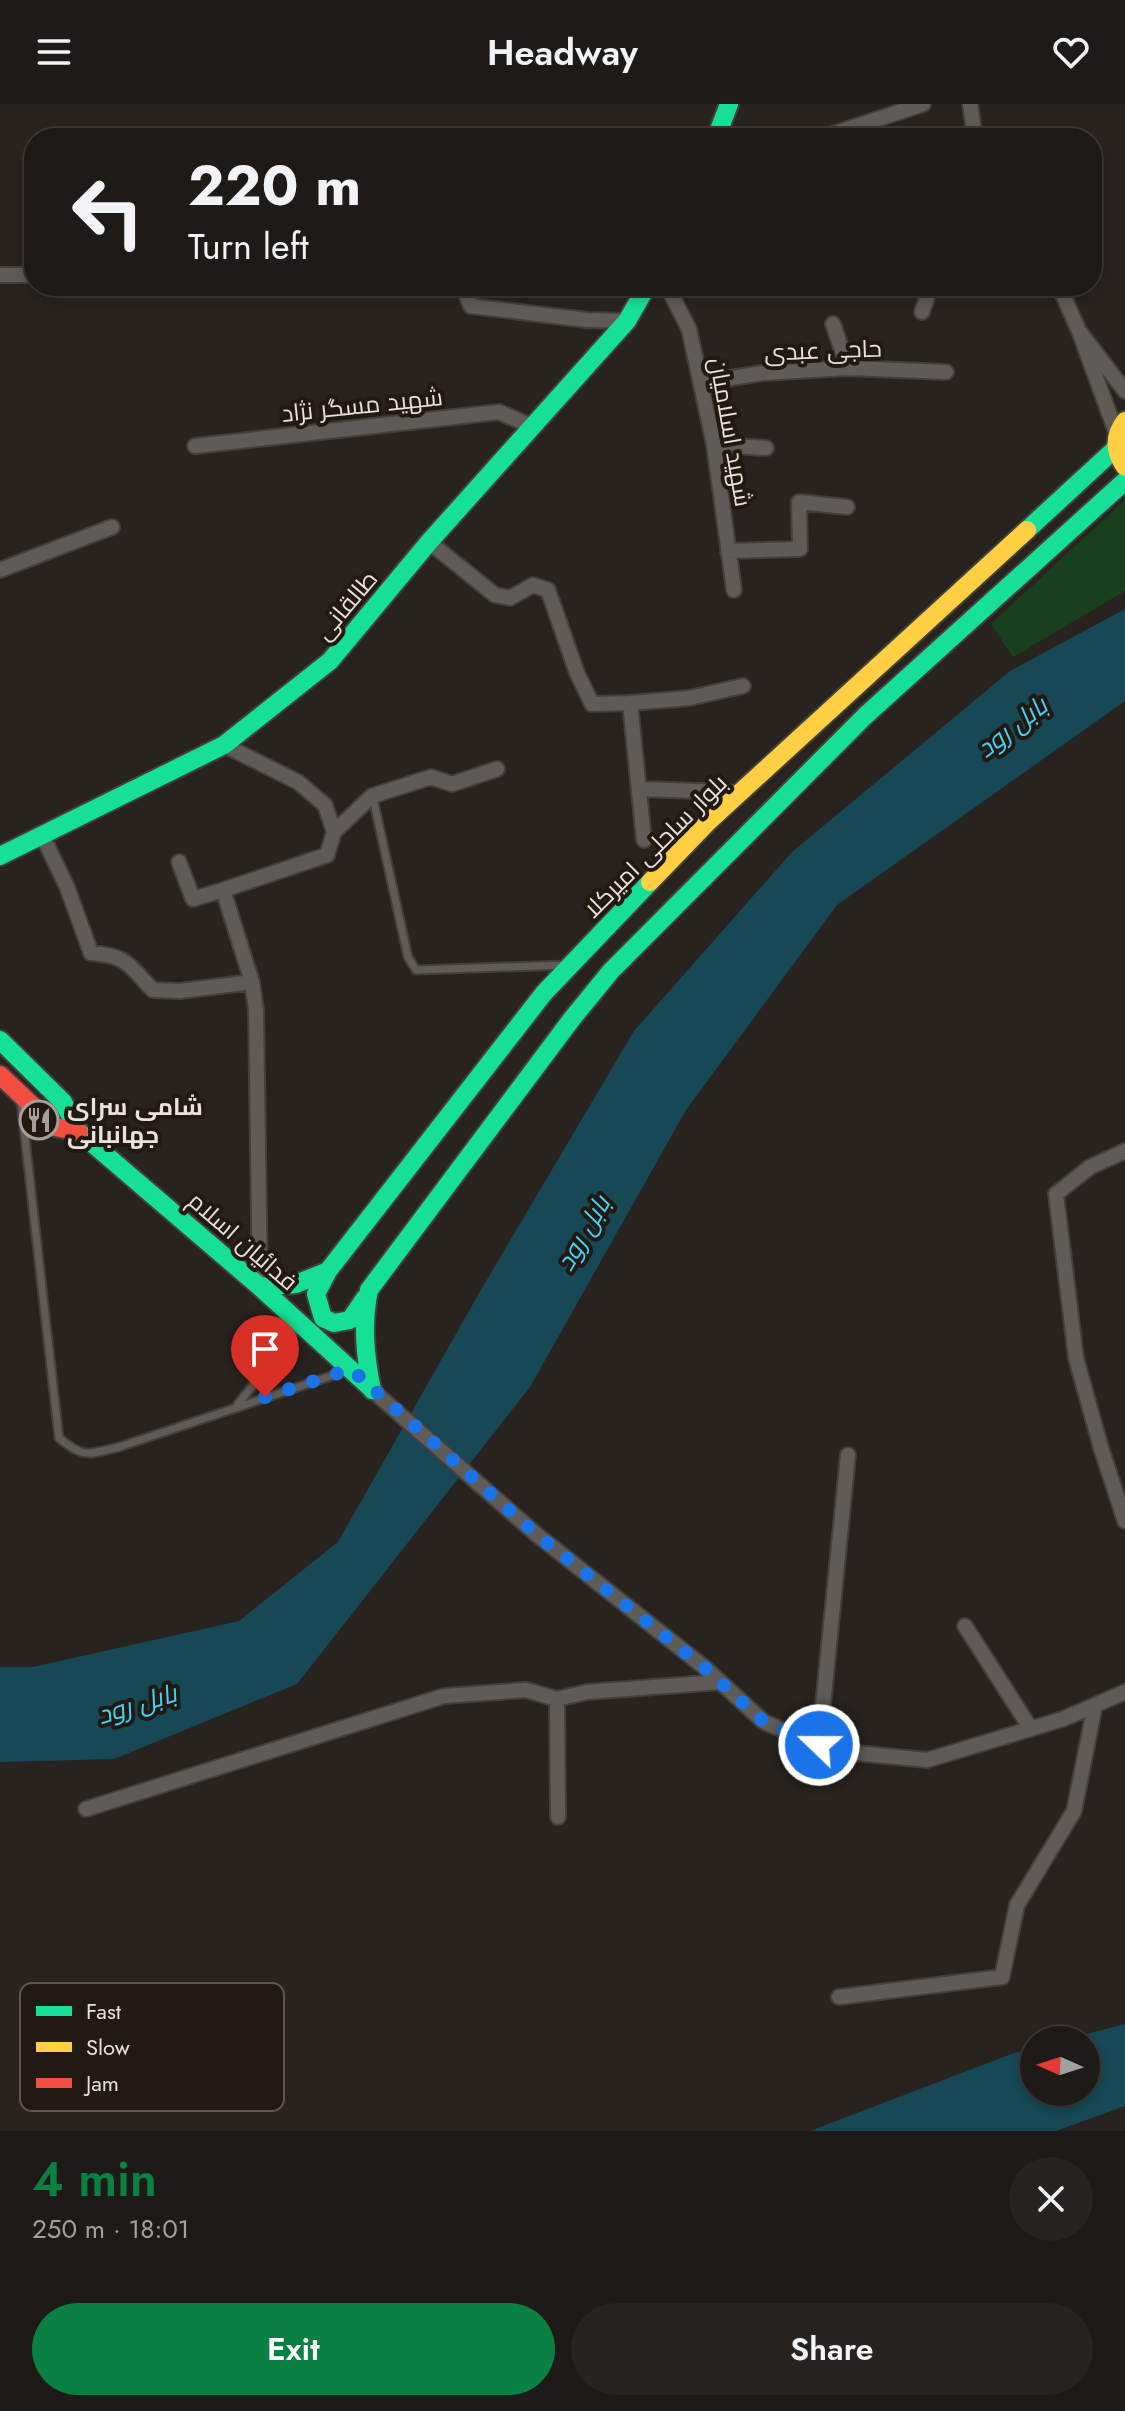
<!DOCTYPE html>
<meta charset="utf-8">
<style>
body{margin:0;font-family:Jost,Cairo,sans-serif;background:#262320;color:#f1f3f6;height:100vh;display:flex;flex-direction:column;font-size:30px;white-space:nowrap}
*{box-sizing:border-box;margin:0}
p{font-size:26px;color:#a1a1a1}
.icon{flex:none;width:44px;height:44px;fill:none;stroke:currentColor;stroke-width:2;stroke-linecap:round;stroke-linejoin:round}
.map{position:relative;height:2027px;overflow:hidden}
.details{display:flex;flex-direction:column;background:#1e1a17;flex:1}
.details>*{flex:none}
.top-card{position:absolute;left:24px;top:24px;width:1078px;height:168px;border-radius:32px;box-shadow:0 4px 12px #0003,0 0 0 2px #3c3836;background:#1e1a17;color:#f1f3f6;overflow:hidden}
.needle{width:52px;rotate:273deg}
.buttons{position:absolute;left:1020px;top:1922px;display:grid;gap:16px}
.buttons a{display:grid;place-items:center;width:80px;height:80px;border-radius:50%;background:#1e1a17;box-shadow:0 4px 12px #0003,0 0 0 2px #3c3836;font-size:40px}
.pin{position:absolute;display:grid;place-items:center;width:68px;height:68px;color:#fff;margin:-82px -34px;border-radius:50% 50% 50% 0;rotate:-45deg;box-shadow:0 0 8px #0007}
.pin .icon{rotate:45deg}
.me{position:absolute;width:88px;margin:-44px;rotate:292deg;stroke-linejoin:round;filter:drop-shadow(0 0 6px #0008)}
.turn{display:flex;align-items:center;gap:28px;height:168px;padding:0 32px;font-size:36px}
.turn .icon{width:104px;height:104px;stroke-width:2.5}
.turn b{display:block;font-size:56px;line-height:68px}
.round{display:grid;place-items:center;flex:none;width:84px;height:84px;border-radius:42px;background:#262320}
.head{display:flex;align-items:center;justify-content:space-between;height:136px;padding:0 32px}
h1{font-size:48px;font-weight:600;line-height:60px;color:#0b8043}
.button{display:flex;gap:16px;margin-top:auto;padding:16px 32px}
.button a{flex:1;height:92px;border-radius:48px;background:#0b8043;color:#fff;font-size:32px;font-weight:600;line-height:92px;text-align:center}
.button a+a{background:#262320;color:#f1f3f6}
header{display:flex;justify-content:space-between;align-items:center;height:104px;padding:0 32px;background:#1e1a17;font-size:36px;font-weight:600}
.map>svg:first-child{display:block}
.green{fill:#19401c}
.water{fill:#174856}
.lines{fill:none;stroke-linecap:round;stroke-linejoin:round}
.lane-casing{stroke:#433f3b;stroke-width:11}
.street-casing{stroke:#433f3b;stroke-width:18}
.fast-casing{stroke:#433f3b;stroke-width:22}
.slow-casing{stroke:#433f3b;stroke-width:22}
.jam-casing{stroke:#433f3b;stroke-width:22}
.lane{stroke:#5f5b58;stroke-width:7}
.street{stroke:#5f5b58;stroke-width:14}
.fast{stroke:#16e098;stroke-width:18}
.slow{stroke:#ffcf43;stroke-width:18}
.jam{stroke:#f24e42;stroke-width:18}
.route{stroke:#1a73e8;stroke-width:14;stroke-dasharray:0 25.2}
.labels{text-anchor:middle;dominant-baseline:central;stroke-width:8;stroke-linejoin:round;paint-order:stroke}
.street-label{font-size:24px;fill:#e8e2dc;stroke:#221a12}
.poi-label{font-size:24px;font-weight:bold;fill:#e8e2dc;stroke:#221a12;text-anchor:start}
.water-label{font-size:26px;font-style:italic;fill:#41d3fa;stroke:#221a12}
.key{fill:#221a12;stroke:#5d564f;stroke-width:2}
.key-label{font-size:22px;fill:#e8e2dc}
</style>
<header><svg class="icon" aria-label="menu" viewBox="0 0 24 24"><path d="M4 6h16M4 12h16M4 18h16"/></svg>Headway<svg class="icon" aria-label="heart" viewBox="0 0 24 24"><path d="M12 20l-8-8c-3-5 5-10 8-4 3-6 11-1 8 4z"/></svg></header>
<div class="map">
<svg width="1125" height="2027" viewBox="0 0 1125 2027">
<rect width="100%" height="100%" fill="#28231f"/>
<path class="green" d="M 1125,396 L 1125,487 L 1013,553 L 991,520 Z"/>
<path class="water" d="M 1125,505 L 1125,597 L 837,801 L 686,1006 L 530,1283 L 297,1580 L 114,1655 L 0,1658 L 0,1563 L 33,1563 L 239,1517 L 338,1438 L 482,1184 L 634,927 L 792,748 L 1010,567 Z
M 1125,1920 L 1125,2002 L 1056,2027 L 810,2027 L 1014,1949 L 1034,1944 L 1034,1988 L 1086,1988 L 1086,1936 L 1064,1936 Z"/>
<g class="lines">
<g class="lane-casing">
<path id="lane" d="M 373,694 L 408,853 L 416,866 L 566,861
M 21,998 L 59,1334 C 84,1355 89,1350 119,1343 L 346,1267
M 238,1300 L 300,1222"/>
</g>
<g class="street-casing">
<path id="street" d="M 970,0 L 975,34
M 821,34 L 923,0
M 0,171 L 34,171
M 462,182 L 471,202 L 587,216 L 627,217
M 667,182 L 689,225 L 714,341 L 734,486
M 1059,182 L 1079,227
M 922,208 L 931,182
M 833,220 L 848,264
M 701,279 L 762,269 L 848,264 L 946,268
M 1117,331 L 1079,227 L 1125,287
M 714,341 L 766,344
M 195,342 L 499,308 L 531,322
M 429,438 L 495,491 L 510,494 L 533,481 L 548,486 L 577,569 L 592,600 L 630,599 L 644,736
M 728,447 L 800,445 L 799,398 L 847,403
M 0,466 L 112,423
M 630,599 L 689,594 L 743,582
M 224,641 L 298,678 L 325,701 L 334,728
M 639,685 L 729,688
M 42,731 L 67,783 L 91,849 C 129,852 128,861 153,886 L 180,887 L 252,878
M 179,758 L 193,795 L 223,786
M 1125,1047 L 1090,1063 L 1056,1090 L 1076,1254 L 1101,1344 L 1125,1417
M 260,1183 L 256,906 L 252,878 L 223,786 L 327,751 L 334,728 L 372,692 L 431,673 L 452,680 L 497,665
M 372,1286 L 536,1430 L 704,1563 L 764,1618 L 819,1641 L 835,1647 L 927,1656 L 1063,1615 L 1125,1588
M 965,1522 L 1031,1625
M 557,1595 L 558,1713
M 819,1641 L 848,1351
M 86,1705 L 444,1592 L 526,1586 L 557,1595 L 587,1588 L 720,1578
M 839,1893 L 1002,1873 L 1017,1801 L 1074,1707 L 1095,1601"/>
</g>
<g class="fast-casing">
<path id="fast" d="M 716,34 L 729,0
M 1027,426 L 1115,345
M 0,752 L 224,641 L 330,557 L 429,438 L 627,217 L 647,182
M 0,936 L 63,998 L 79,1028 L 260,1183 L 372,1285
M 328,1167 L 316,1190 L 323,1214 L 334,1219 L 350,1216 L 365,1194
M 260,1183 L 296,1180 L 328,1167 L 544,889 L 650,778
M 372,1286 C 365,1252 362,1220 369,1186 L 571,916 L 611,867 L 865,612 L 1125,377"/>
</g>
<g class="slow-casing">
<path id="slow" d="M 1125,317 C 1113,333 1114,347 1125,363
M 650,778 L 709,717 L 1027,426"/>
</g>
<g class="jam-casing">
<path id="jam" d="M 0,971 L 55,1023 L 79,1028"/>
</g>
<use href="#lane" class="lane"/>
<use href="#street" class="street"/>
<use href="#fast" class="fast"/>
<use href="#slow" class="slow"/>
<use href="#jam" class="jam"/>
</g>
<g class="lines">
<path class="route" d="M 265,1293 L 351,1265 L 536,1430 L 704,1563 L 764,1618 L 819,1641"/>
</g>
<defs>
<g id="restaurant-ring" transform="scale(2)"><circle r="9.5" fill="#221a12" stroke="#a59f9a" stroke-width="1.5"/><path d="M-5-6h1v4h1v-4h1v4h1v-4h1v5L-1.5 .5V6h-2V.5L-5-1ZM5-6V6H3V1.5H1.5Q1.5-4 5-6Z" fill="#a59f9a"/></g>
</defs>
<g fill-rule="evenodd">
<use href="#restaurant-ring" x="39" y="1016"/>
</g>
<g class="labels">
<g class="street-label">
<text transform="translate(823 246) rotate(-2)">حاجی عبدی</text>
<text transform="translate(362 301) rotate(-6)">شهید مسگر نژاد</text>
<text transform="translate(731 328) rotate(80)">شهید اسلامیان</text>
<text transform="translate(346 501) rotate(-50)">طالقانی</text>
<text transform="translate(655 742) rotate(-45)">بلوار ساحلی امیرکلا</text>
<text transform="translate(243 1137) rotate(41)">فدائیان اسلام</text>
</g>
<g class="poi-label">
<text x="67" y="1002">شامی سرای<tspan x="67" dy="28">جهانبانی</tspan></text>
</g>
<g class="water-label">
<text transform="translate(1012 623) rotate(-38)">بابل رود</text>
<text transform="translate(583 1129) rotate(-60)">بابل رود</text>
<text transform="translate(137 1600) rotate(-17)">بابل رود</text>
</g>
</g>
<rect x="20" y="1879" width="264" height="128" rx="12" class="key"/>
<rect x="36" y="1902" width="36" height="10" fill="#16e098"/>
<rect x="36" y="1938" width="36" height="10" fill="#ffcf43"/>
<rect x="36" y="1974" width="36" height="10" fill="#f24e42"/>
<g class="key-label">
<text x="86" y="1915">Fast</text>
<text x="86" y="1951">Slow</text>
<text x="86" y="1987">Jam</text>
</g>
</svg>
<div class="buttons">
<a><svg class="needle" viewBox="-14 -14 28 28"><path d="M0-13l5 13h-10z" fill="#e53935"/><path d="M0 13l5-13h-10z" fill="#a1a1a1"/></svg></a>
</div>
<div class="pin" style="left:265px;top:1293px;background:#d93025"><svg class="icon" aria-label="arrive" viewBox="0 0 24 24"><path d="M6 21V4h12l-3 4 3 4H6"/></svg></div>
<svg class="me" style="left:819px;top:1641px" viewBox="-20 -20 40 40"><circle r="17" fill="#1a73e8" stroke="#fff" stroke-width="3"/><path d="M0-11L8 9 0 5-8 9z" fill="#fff"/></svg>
<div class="top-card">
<div class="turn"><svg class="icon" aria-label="left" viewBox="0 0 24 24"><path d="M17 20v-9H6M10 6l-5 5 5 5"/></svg><div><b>220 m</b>Turn left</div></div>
</div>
</div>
<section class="details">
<div class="head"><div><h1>4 min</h1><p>250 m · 18:01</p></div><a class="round"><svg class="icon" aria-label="close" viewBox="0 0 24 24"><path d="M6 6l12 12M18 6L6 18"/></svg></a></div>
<div class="button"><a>Exit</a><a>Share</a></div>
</section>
